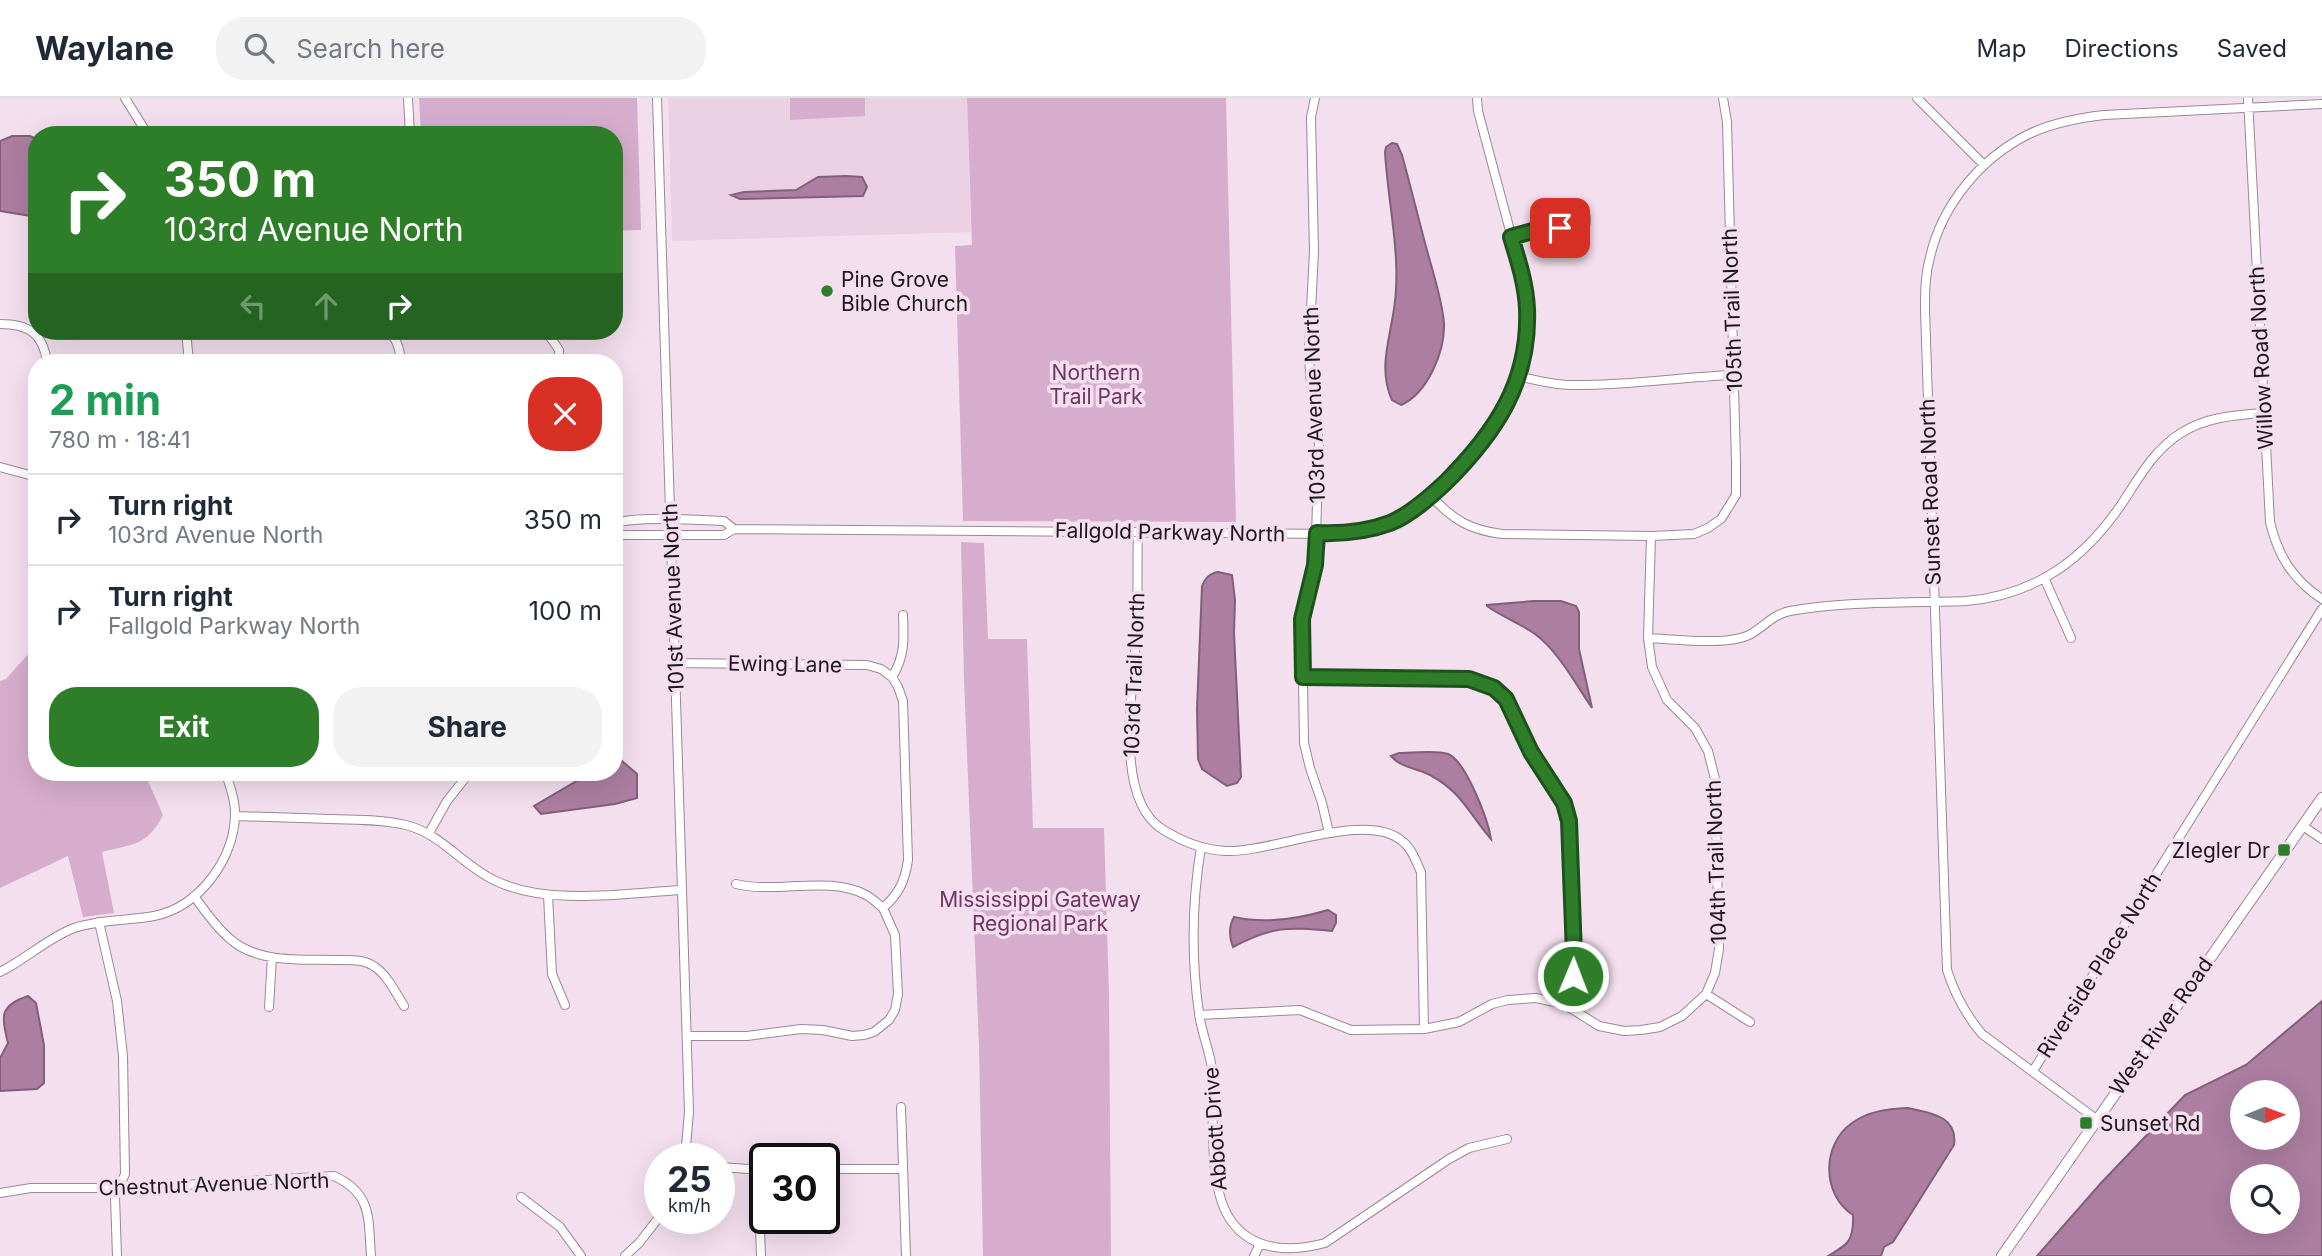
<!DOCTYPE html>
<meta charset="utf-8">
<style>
body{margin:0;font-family:Inter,sans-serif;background:#f2f2f3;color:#1f2937;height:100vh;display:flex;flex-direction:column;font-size:26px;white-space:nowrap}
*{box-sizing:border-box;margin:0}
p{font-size:23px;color:#747a83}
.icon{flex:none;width:38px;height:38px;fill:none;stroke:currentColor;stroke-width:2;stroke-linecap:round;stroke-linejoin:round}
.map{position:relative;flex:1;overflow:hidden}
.details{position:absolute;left:28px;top:256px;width:595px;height:427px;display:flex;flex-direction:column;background:#fff;border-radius:28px;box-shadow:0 7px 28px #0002}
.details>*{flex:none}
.top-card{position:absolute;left:28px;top:28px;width:595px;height:214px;border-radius:28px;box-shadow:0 7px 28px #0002;background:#2e7e29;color:#fff;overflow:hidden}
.needle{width:46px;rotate:89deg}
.fabs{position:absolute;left:2230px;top:982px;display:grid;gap:14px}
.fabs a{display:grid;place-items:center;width:70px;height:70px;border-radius:50%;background:#fff;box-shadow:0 7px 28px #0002;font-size:35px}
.speed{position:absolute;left:644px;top:1045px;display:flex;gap:14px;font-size:35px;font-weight:700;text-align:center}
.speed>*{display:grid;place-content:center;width:91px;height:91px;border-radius:50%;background:#fff;box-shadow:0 7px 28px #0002;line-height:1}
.speed small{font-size:18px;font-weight:400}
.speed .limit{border:4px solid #111;border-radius:10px;background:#fff;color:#111}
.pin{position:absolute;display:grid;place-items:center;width:60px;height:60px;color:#fff;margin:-30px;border-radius:14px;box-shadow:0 4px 10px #0006}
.me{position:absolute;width:77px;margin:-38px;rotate:1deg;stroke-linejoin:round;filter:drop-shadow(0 0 5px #0008)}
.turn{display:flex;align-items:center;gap:24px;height:147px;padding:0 21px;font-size:32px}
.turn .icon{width:91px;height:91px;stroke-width:2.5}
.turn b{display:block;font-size:49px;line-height:60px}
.lanes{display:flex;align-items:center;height:66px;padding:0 21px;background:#0003;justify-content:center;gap:35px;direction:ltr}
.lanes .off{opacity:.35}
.round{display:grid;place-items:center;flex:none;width:74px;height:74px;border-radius:28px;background:#f2f2f3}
.overview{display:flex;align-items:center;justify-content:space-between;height:119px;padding:0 21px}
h1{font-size:42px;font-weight:700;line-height:52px;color:#1e9e55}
.cta{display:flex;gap:14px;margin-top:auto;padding:14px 21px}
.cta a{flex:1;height:80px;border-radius:28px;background:#2e7e29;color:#fff;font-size:28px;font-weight:700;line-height:80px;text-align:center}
.cta a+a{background:#f2f2f3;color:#1f2937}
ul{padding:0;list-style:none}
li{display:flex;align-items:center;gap:21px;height:91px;padding:0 21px;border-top:2px solid #e0e1e3}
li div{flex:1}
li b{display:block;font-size:26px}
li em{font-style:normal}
header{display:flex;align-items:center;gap:42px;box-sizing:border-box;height:98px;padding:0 35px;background:#fff;border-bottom:2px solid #e0e1e3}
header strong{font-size:33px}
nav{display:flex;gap:38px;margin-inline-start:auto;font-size:24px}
.search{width:490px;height:63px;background:#f2f2f3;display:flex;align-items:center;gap:18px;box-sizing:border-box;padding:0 24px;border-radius:28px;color:#747a83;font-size:26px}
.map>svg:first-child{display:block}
.built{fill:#ebd0e4}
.green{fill:#d7adcd}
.water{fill:#ac7ea1;stroke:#815f79;stroke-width:2;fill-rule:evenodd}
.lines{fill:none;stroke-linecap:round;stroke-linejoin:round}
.minor-casing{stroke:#9b8796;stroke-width:10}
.tertiary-casing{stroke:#9b8796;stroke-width:12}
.minor{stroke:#fff;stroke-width:8}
.tertiary{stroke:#fff;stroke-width:10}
.route-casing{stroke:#1e521b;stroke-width:18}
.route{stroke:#2e7e29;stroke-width:12}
.poi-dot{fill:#2e7e29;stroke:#f4dfef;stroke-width:2.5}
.labels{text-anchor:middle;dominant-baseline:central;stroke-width:7;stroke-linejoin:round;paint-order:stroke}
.poi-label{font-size:21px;fill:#1e171d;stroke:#f4dfef;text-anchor:start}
.street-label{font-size:21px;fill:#1e171d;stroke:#f4dfef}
.park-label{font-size:21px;fill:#703565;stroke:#f4dfef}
</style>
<header>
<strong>Waylane</strong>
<div class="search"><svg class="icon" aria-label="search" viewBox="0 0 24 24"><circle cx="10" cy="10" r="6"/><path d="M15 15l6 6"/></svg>Search here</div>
<nav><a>Map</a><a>Directions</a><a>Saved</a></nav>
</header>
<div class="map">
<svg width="2322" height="1158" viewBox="0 0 2322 1158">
<rect width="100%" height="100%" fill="#f4dfef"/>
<path class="built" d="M 668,0 L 967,0 L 971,134 L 672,143 Z"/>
<path class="green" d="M 419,0 L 637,0 L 641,132 L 614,133 L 614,37 L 421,37 Z
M 790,0 L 865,0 L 865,18 L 790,22 Z
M 967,0 L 1226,0 L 1236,424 L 963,423 L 955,148 L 972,147 Z
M 961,444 L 984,445 L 988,541 L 1027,541 L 1033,730 L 1104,730 L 1109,896 L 1111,1158 L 983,1158 L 979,948 L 964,582 Z
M 37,546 L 37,674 L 144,674 L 163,717 C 147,748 133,746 102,754 L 114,815 L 83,819 L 68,758 L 0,790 L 0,583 L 6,581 Z"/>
<path class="water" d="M 12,38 L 30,38 L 37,41 L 37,119 L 0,113 L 0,43 Z
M 1392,45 L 1397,46 L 1402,57 C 1411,90 1419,123 1428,156 C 1434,178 1442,202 1444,225 C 1445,253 1428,295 1401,307 L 1392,302 C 1379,273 1388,247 1393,217 C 1403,162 1388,109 1385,54 L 1386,49 Z
M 846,78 L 862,79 L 867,89 L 863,98 L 740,101 L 731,97 L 744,94 L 796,92 L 818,79 Z
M 1218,474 L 1232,477 L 1235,502 L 1234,535 L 1241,679 L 1237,685 L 1227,688 L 1202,671 L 1198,661 L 1197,611 L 1202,488 C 1206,479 1209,476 1218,474 Z
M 1534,503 L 1561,503 L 1576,508 L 1579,514 L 1579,551 L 1592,610 C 1575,585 1559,554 1535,536 C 1520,525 1502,519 1487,508 L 1487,507 Z
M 1399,655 C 1411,655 1437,652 1448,656 C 1466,663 1488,722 1491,741 C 1469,716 1462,694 1430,677 C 1417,670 1401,670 1391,658 Z
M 622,663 L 637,676 L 637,700 L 615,706 L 541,716 L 534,708 L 592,674 L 614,674 L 614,666 Z
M 1328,812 L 1336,817 L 1336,825 L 1332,833 C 1287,829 1273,828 1233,849 C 1229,839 1229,828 1234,819 C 1265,826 1298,821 1328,812 Z
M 28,898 L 36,905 L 44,947 L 44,985 L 37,991 L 0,993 L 0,960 L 8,945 C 1,916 0,908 28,898 Z
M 2322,903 L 2322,1158 L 2037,1158 L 2101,1085 L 2185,997 L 2246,967 ZM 2287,994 L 2287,1040 L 2242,1040 L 2242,994 ZM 2287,1078 L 2287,1124 L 2242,1124 L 2242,1078 Z
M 1908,1010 C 1931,1015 1958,1018 1954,1047 L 1893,1144 L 1884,1149 L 1881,1158 L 1828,1158 C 1847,1147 1854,1144 1853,1117 C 1822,1097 1821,1047 1852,1025 C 1868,1013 1888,1011 1908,1010 Z"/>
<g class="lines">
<g class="minor-casing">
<path id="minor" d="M 125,0 L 148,37
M 408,0 L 410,37
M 657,0 L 689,1014 L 685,1060
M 1315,0 L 1311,19 L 1314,153 L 1309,252 L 1310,277 L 1319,346 L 1315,468 L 1302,521 L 1304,645 L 1310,670 L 1322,705 L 1329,735
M 1917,0 L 1984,67
M 2248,0 L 2270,424 C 2278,458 2293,482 2322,501
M1558 122a14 14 0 1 1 28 0a14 14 0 1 1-28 0Z
M 1511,139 L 1558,126
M 0,226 C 28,226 43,235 47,264
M 186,233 L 189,264
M 388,233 C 397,240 400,252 401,264
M 546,233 L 559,252 L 559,264
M 1518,278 C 1535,282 1553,287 1571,287 C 1626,288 1679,279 1734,277
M 0,369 L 37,379
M 1431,398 C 1453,422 1470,432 1502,436 L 1651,438 L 1694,436 L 1708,430 L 1721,421 L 1736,397 L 1736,364 L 1727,24 L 1723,0
M 614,426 C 632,417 701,422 724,423 L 734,431
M 1138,433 C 1137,463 1138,494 1137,524 C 1136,576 1110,698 1162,731 C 1181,743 1203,752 1226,753 C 1271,755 1367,712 1402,743 C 1412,750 1416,764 1421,774 L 1424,931
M 614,434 L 621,437 L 724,437 L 734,431 L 1344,436 C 1360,433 1376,431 1391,424 C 1430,408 1490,345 1507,307 C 1525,268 1529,227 1524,185 L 1478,13 L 1477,0
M 2045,482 L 2071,540
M 1648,540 C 1674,541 1726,548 1749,537 C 1763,530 1773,516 1790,513 C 1844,503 1910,505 1966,503 C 2036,497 2085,461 2123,404 C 2140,378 2154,352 2181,335 C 2206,319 2235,317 2264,315
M 675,565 L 867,567 L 881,571 L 892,579
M 1303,579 L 1469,581 C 1483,586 1497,589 1506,601 C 1519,617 1523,639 1532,656 C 1544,679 1562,698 1569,723 L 1574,856 L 1573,878 L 1564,906
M 235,718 C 267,719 299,720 331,721 C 356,722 381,721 406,727 C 442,736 463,768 496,783 C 548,808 625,795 682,792
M 2303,728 L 2322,741
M 429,735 L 447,703 L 470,674
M 1201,749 C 1192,804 1191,859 1199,915 C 1201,934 1210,952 1212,972 C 1215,1014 1206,1090 1232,1124 C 1254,1154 1293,1154 1325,1145 L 1449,1061 L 1469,1050 L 1507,1041
M 736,786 C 776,796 829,777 866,797 C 872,800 878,806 883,810
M 548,797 L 552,876 L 565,907
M 194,798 C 205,813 215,828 229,840 C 257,866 302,861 338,862 C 351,862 364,861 375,869 C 387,877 396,895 404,908
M 99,824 L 117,903 L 123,958 L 125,1076 L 115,1099 L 117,1158
M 0,874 C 26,861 48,840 74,830 C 101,821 127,823 154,818 C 199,809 235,761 235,715 C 235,701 230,687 225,674
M 1706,896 L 1750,924
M 269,909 L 272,859
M 1199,917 L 1300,912 L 1351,932 L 1424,931 L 1459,924 L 1492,906 L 1508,902 L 1536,900 L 1564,906 L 1599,928 L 1624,933 L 1641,932 L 1660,929 L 1682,918 L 1706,896 L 1715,875 L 1719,851 L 1715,681 L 1708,653 L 1695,630 L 1667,602 L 1652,569 L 1648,540 L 1651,438
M 687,938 L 747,938 L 801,931 L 823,932 L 852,938 L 864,937 L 874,934 L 889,922 L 895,912 L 898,896 L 895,837 L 883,810 C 899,796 905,783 908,762 L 903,603 L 898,589 L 892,579 C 905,559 904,541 903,517
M 2033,973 L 2322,511
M 901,1009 L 906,1158
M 2096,1021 L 1982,936 C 1965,916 1955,897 1947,872 L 1925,212 C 1925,194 1925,177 1930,159 C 1942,107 1980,61 2027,37 C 2051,25 2078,20 2104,17 L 2322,6
M 719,1069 L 765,1072
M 824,1071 L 903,1071
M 758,1072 L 761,1158
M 0,1095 L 31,1090 L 132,1090 L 334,1078 C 373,1096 368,1121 371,1158
M 521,1099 L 560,1129 L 581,1158
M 625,1158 L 639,1145 L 660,1118
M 1254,1158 L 1260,1146"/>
</g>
<g class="tertiary-casing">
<path id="tertiary" d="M 2002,1158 L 2322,700"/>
</g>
<use href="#minor" class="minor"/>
<use href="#tertiary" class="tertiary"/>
</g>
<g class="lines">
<g class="route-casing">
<path id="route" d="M 1560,130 L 1558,126 L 1511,139 C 1518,162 1526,186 1527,211 C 1530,284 1495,335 1446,384 C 1430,399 1410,417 1390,425 C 1366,434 1342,436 1317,435 L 1315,467 L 1302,521 L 1303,579 L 1469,581 L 1494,590 L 1506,601 L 1531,654 L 1564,705 L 1569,723 L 1574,856 L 1573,878"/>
</g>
<use href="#route" class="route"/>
</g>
<g class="poi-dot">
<circle cx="827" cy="193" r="7"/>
<rect x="2277" y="745" width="14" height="14" rx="3.5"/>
<rect x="2079" y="1018" width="14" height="14" rx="3.5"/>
</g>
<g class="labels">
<g class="poi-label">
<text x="841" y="181">Pine Grove<tspan x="841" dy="24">Bible Church</tspan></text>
<text x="2270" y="752" text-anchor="end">ZIegler Dr</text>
<text x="2100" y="1025">Sunset Rd</text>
</g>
<g class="street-label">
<text transform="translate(1732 212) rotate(-92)">105th Trail North</text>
<text transform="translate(2261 260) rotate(-93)">Willow Road North</text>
<text transform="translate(1314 307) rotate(-92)">103rd Avenue North</text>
<text transform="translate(1930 394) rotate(-92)">Sunset Road North</text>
<text transform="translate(1170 434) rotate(1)">Fallgold Parkway North</text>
<text transform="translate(673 500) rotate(-92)">101st Avenue North</text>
<text transform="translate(785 566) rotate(1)">Ewing Lane</text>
<text transform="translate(1134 577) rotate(-88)">103rd Trail North</text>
<text transform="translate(1716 764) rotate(-92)">104th Trail North</text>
<text transform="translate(2099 867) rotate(-58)">Riverside Place North</text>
<text transform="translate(2161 928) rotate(-55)">West River Road</text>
<text transform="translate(1215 1031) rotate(-94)">Abbott Drive</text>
<text transform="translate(214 1086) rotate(-2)">Chestnut Avenue North</text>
</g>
<g class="park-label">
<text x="1096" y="274">Northern<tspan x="1096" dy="24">Trail Park</tspan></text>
<text x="1040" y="801">Mississippi Gateway<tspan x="1040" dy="24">Regional Park</tspan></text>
</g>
</g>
</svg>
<div class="fabs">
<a><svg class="needle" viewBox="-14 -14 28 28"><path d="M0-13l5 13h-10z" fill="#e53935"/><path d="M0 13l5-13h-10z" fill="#747a83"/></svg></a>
<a><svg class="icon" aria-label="search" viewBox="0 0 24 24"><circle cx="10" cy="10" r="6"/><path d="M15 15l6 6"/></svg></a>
</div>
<div class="speed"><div>25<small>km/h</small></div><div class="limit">30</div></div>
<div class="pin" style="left:1560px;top:130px;background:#d93025"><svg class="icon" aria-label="arrive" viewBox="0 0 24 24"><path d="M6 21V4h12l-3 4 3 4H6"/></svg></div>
<svg class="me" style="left:1573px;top:878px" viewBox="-20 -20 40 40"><circle r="17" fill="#2e7e29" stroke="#fff" stroke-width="3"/><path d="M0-11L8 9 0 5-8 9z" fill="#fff"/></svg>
<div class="top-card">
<div class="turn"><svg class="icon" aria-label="right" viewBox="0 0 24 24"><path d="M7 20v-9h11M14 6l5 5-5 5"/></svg><div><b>350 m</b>103rd Avenue North</div></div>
<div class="lanes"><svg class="icon off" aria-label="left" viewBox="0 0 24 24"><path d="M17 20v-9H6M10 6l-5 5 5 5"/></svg><svg class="icon off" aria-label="ahead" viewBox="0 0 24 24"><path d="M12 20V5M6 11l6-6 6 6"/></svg><svg class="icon" aria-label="right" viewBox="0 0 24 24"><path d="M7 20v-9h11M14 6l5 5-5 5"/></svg></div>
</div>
<section class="details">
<div class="overview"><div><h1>2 min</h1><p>780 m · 18:41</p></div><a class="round" style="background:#d93025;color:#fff"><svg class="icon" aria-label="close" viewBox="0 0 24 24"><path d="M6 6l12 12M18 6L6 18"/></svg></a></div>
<ul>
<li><svg class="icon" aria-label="right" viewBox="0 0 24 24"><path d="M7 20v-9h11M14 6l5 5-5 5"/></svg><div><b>Turn right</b><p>103rd Avenue North</p></div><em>350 m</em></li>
<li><svg class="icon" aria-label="right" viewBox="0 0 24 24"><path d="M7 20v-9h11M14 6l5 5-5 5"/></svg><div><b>Turn right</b><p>Fallgold Parkway North</p></div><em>100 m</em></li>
</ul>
<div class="cta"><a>Exit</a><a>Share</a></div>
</section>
</div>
